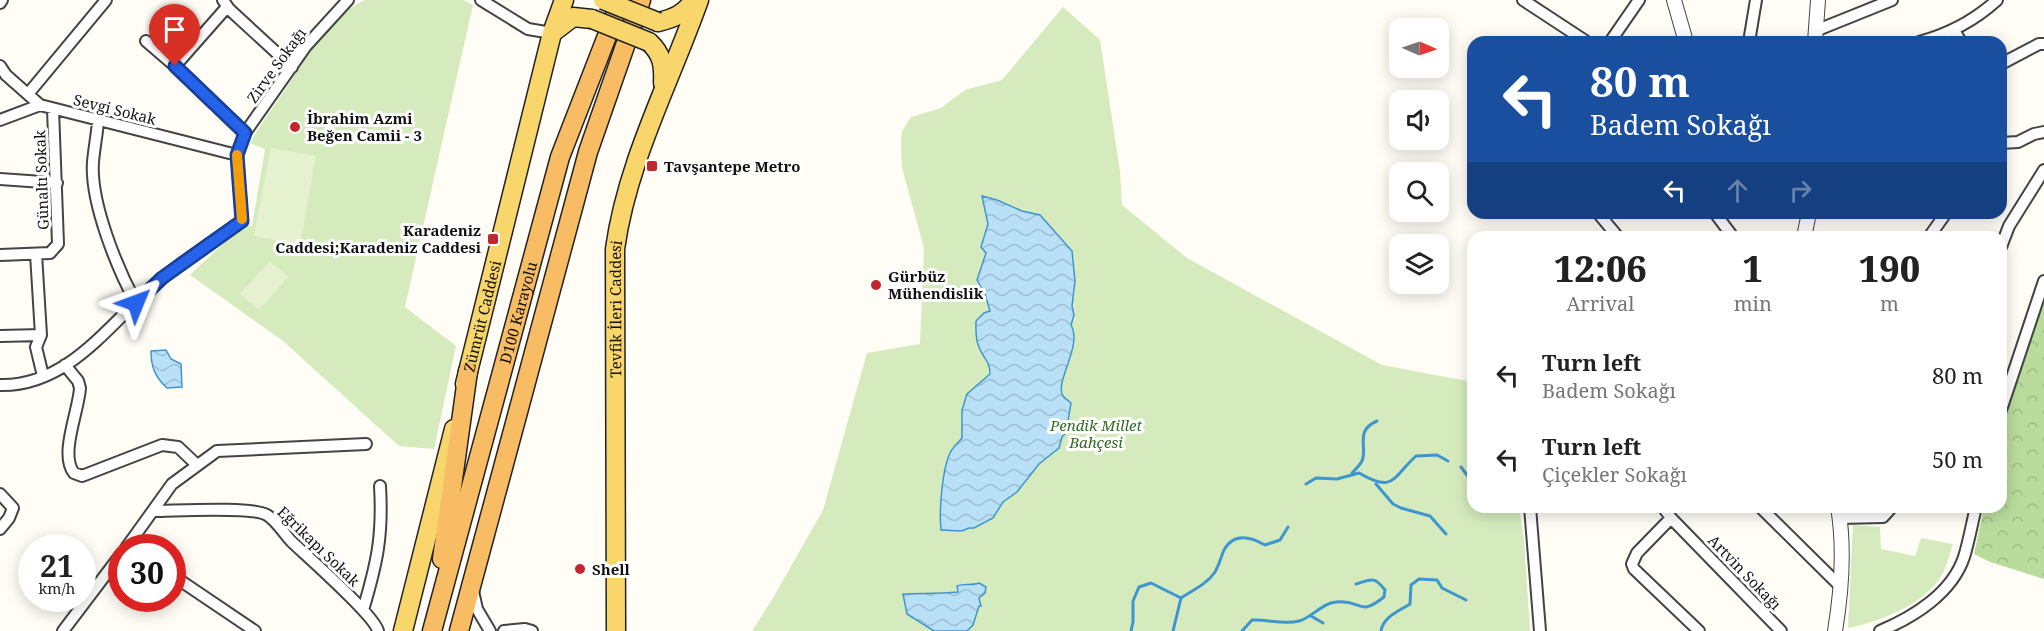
<!DOCTYPE html>
<meta charset="utf-8">
<style>
body{margin:0;font-family:"Noto Serif",serif;background:#f2f2f2;color:#222;height:100vh;display:flex;flex-direction:column;font-size:22px;white-space:nowrap}
*{box-sizing:border-box;margin:0}
p{font-size:20px;color:#767676}
.icon{flex:none;width:33px;height:33px;fill:none;stroke:currentColor;stroke-width:2;stroke-linecap:round;stroke-linejoin:round}
.map{position:relative;flex:1;overflow:hidden}
.details{position:absolute;left:1467px;top:231px;width:540px;height:282px;display:flex;flex-direction:column;background:#fff;border-radius:18px;box-shadow:0 3px 15px #0003}
.details>*{flex:none}
.banner{position:absolute;left:1467px;top:36px;width:540px;height:183px;border-radius:18px;box-shadow:0 3px 15px #0003;background:#1a4fa0;color:#fff;overflow:hidden}
.needle{width:39px;rotate:92deg}
.tools{position:absolute;left:1389px;top:18px;display:grid;gap:12px}
.tools a{display:grid;place-items:center;width:60px;height:60px;border-radius:12px;background:#fff;box-shadow:0 3px 15px #0003;font-size:30px}
.speed{position:absolute;left:18px;top:534px;display:flex;gap:12px;font-size:30px;font-weight:700;text-align:center}
.speed>*{display:grid;place-content:center;width:78px;height:78px;border-radius:50%;background:#fff;box-shadow:0 3px 15px #0003;line-height:1}
.speed small{font-size:15px;font-weight:400}
.speed .limit{border:9px solid #d22;background:#fff;color:#111}
.pin{position:absolute;display:grid;place-items:center;width:51px;height:51px;color:#fff;margin:-62px -26px;border-radius:50% 50% 50% 0;rotate:-45deg;box-shadow:0 0 6px #0007}
.pin .icon{rotate:45deg}
.me{position:absolute;width:66px;margin:-33px;rotate:46deg;stroke-linejoin:round;filter:drop-shadow(0 0 4px #0008)}
.turn{display:flex;align-items:center;gap:21px;height:126px;padding:0 24px;font-size:27px}
.turn .icon{width:78px;height:78px;stroke-width:2.5}
.turn b{display:block;font-size:42px;line-height:51px}
.lanes{display:flex;align-items:center;height:57px;padding:0 24px;background:#0003;justify-content:center;gap:30px;direction:ltr}
.lanes .off{opacity:.35}
.eta{display:flex;justify-content:space-evenly;align-items:center;height:102px;text-align:center}
.eta b{font-size:36px;font-weight:800;line-height:42px}
ul{padding:0;list-style:none}
li{display:flex;align-items:center;gap:18px;height:84px;padding:0 24px}
li div{flex:1}
li b{display:block;font-size:22px}
li em{font-style:normal}
.map>svg:first-child{display:block}
.forest{fill:url(#forest-crowns)}
.park{fill:#d5ebbd}
.pitch{fill:#e6f2cf}
.water{fill:url(#water-waves);stroke:#3f96cf;stroke-width:1.5}
.lines{fill:none;stroke-linecap:round;stroke-linejoin:round}
.stream{stroke:#3f96cf;stroke-width:3}
.minor-casing{stroke:#444;stroke-width:14}
.tertiary-casing{stroke:#444;stroke-width:16}
.primary-casing{stroke:#222;stroke-width:21}
.trunk-casing{stroke:#222;stroke-width:21}
.minor{stroke:#fff;stroke-width:10}
.tertiary{stroke:#fff;stroke-width:14}
.primary{stroke:#f9d66b;stroke-width:18}
.trunk{stroke:#f7bc64;stroke-width:18}
.primary-bridge-casing{stroke:#222;stroke-width:21;stroke-linecap:butt}
.primary-bridge{stroke:#f9d66b;stroke-width:18}
.route-casing{stroke:#184099;stroke-width:15}
.route{stroke:#2563eb;stroke-width:10}
.slow{stroke:#f59e0b;stroke-width:10}
.poi-dot{fill:#c4262e;stroke:#fff;stroke-width:2}
.labels{text-anchor:middle;dominant-baseline:central;stroke-width:6;stroke-linejoin:round;paint-order:stroke}
.street-label{font-size:15px;fill:#111;stroke:#fff}
.poi-label{font-size:15px;font-weight:bold;fill:#111;stroke:#fff;text-anchor:start}
.park-label{font-size:15px;font-style:italic;fill:#2f6b1f;stroke:#fff}
</style>
<div class="map">
<svg width="2044" height="631" viewBox="0 0 2044 631">
<defs>
<pattern id="forest-crowns" width="20" height="18" patternUnits="userSpaceOnUse" patternTransform="scale(1.5)"><rect width="20" height="18" fill="#b9dc9c"/><path d="M2 6a3 3 0 1 1 6 0M12 15a3 3 0 1 1 6 0" fill="none" stroke="#9ebc85"/></pattern>
<pattern id="water-waves" width="16" height="10" patternUnits="userSpaceOnUse" patternTransform="scale(1.5)"><rect width="16" height="10" fill="#b9e0f7"/><path d="M0 5q4-4 8 0t8 0" fill="none" stroke="#9ebfd3"/></pattern>
</defs>
<rect width="100%" height="100%" fill="#fffdf5"/>
<path class="forest" d="M 2044,303 L 2044,579 L 1990,562 L 1974,554 L 1984,507 L 2001,507 L 2001,420 L 2020,361 Z"/>
<path class="park" d="M 365,0 L 463,0 L 473,5 L 405,307 L 456,346 L 434,449 L 399,446 L 283,341 L 190,275 L 243,225 L 252,226 L 265,149 L 250,143 C 260,125 271,110 283,93 C 301,67 318,31 345,12 C 351,7 358,4 365,0 Z
M 1063,7 L 1100,40 L 1120,171 L 1122,205 L 1187,258 L 1382,365 L 1473,382 L 1473,507 L 1519,507 L 1524,540 L 1530,631 L 752,631 L 773,598 L 823,510 L 867,353 L 920,344 L 924,248 L 902,168 L 901,139 L 902,131 L 911,117 L 941,108 L 965,90 L 1002,80 Z
M 1853,525 L 1880,527 L 1881,549 L 1915,556 L 1921,538 L 1953,544 C 1950,553 1948,562 1944,571 C 1927,604 1882,621 1848,628 Z"/>
<path class="pitch" d="M 271,148 L 316,156 L 300,245 L 254,236 Z
M 270,261 L 288,277 L 259,310 L 240,294 Z"/>
<path class="water" d="M 982,196 L 997,200 L 1022,211 L 1040,215 L 1072,251 L 1075,281 L 1072,306 L 1074,315 L 1071,325 C 1083,346 1054,382 1063,396 C 1065,399 1068,400 1071,403 L 1066,433 L 1062,437 L 1059,448 L 1039,464 L 1017,492 L 1003,502 L 993,518 L 974,528 L 969,528 L 962,531 L 941,530 C 939,511 942,470 950,453 C 952,448 958,443 962,438 L 962,410 L 967,394 L 990,374 C 990,360 983,359 979,347 C 975,339 976,329 976,321 L 984,313 L 990,311 L 985,294 L 977,280 L 986,253 L 981,247 L 988,224 Z
M 166,350 L 171,359 L 181,364 L 182,387 L 167,388 C 155,377 151,367 151,351 Z
M 979,583 L 986,587 L 985,593 L 979,598 L 981,606 L 979,606 L 973,625 L 967,631 L 934,631 L 907,614 L 903,594 C 920,593 939,594 958,592 L 957,586 C 964,583 971,586 979,583 Z"/>
<g class="lines">
<path class="stream" d="M 1461,467 L 1473,483
M 1352,473 C 1355,470 1360,465 1362,461 C 1368,447 1354,431 1377,421
M 1306,484 L 1316,478 L 1337,479 L 1359,473 C 1394,493 1391,479 1416,456 L 1437,455 L 1448,461
M 1376,484 L 1393,504 L 1401,508 L 1430,516 L 1446,534
M 1311,616 L 1323,623
M 1131,631 L 1133,622 L 1133,601 L 1139,587 L 1151,583 L 1181,598
M 1173,631 L 1181,598 C 1193,590 1207,584 1215,572 C 1219,565 1221,557 1224,550 C 1234,532 1251,537 1265,545 L 1280,540 L 1288,527
M 1242,631 L 1252,620 C 1268,619 1283,625 1299,621 C 1313,617 1322,603 1336,602 C 1362,599 1358,618 1384,597 L 1385,590 C 1374,576 1372,579 1356,584
M 1381,631 C 1383,617 1399,611 1410,604 L 1411,585 L 1419,579 L 1437,580 L 1442,588 L 1466,600"/>
<g class="minor-casing">
<path id="minor" d="M 223,0 L 229,9 L 292,67
M 481,0 L 528,29 L 552,33
M 1523,0 L 1587,42
M 0,3 L 2,0
M 227,7 L 175,66 L 245,133
M 1954,30 L 1961,42
M 1815,31 L 1892,0
M 146,41 L 175,66
M 1610,42 L 1639,0
M 1749,42 L 1756,0
M 1919,42 C 1949,34 1974,21 1997,0
M 2001,64 L 2039,44 L 2044,44
M 0,66 L 6,75 L 40,105 L 237,155
M 28,94 L 106,0
M 0,120 L 40,105
M 98,121 C 97,135 94,149 93,162 C 90,202 117,268 136,303
M 2001,143 L 2018,142 L 2034,134 L 2044,132
M 0,179 L 57,183
M 1598,213 L 1618,237
M 1715,213 L 1733,237
M 1929,237 L 1946,213
M 2001,247 L 2009,226 L 2044,170
M 36,254 L 41,335 L 36,347 L 43,376
M 0,255 L 50,253 L 58,244 L 53,109
M 0,336 L 41,335
M 65,365 L 78,381 L 80,388 C 79,410 59,455 74,473 L 82,476 L 162,445 L 178,447 L 197,465
M 0,385 C 72,387 114,316 164,277 C 189,257 216,239 242,221 L 237,155 L 245,133 L 306,46 L 348,0
M 2001,410 L 2044,281
M 0,494 L 13,508 L 9,518 L 0,529
M 1530,507 L 1540,631
M 1663,507 L 1671,518 L 1781,631
M 1760,507 L 1841,587
M 153,511 C 175,511 252,506 267,515 C 277,521 284,534 292,542 C 308,557 375,616 378,631
M 1671,518 L 1637,553 L 1632,564 L 1634,569 L 1699,631
M 1840,518 L 1883,517 L 1892,507
M 126,548 L 172,484 L 217,451 L 366,444
M 172,575 L 255,631
M 473,591 L 477,609 L 490,631
M 363,610 C 377,563 383,536 380,486
M 63,631 L 122,553
M 504,631 L 525,629 L 532,631
M 1880,631 C 1914,617 1952,593 1964,557 C 1969,541 1972,523 1976,507"/>
</g>
<g class="tertiary-casing">
<path id="tertiary" d="M 1674,0 L 1686,42
M 1815,42 L 1818,0
M 1804,237 L 1809,213
M 1835,631 C 1842,589 1845,549 1838,507"/>
</g>
<g class="primary-casing">
<g id="primary">
<path d="M 658,22 C 675,18 684,14 694,0"/>
<path d="M 552,33 L 573,17 L 592,19"/>
<path d="M 649,42 C 662,54 664,65 663,83"/>
<path id="s1" d="M 465,384 L 552,33 L 564,0"/>
<path d="M 403,631 L 454,429"/>
<path id="s2" d="M 616,631 L 615,249 C 627,162 670,82 699,0"/>
</g>
</g>
<g class="trunk-casing">
<g id="trunk">
<path d="M 442,559 L 468,371"/>
<path id="s3" d="M 432,631 L 560,157 L 621,0"/>
<path d="M 459,631 L 588,152 L 641,0"/>
</g>
</g>
<use href="#minor" class="minor"/>
<use href="#tertiary" class="tertiary"/>
<use href="#primary" class="primary"/>
<use href="#trunk" class="trunk"/>
<g class="primary-bridge-casing">
<path id="primary-bridge" d="M 603,0 L 658,22
M 592,19 L 649,42"/>
</g>
<use href="#primary-bridge" class="primary-bridge"/>
</g>
<g class="lines">
<g class="route-casing">
<path id="route" d="M 136,303 L 162,278 L 242,221 L 237,155 L 245,133 L 175,66"/>
</g>
<use href="#route" class="route"/>
<path class="slow" d="M 237,155 L 242,219"/>
</g>
<g class="poi-dot">
<circle cx="295" cy="127" r="6"/>
<rect x="646" y="160" width="12" height="12" rx="3"/>
<rect x="487" y="233" width="12" height="12" rx="3"/>
<circle cx="876" cy="285" r="6"/>
<circle cx="580" cy="569" r="6"/>
</g>
<g class="labels">
<g class="street-label">
<text transform="translate(276 65) rotate(-54)">Zirve Sokağı</text>
<text transform="translate(115 109) rotate(14)">Sevgi Sokak</text>
<text transform="translate(41 180) rotate(-92)">Günaltı Sokak</text>
<text stroke="none"><textPath href="#s2" startOffset="322">Tevfik İleri Caddesi</textPath></text>
<text stroke="none"><textPath href="#s3" startOffset="330">D100 Karayolu</textPath></text>
<text stroke="none"><textPath href="#s1" startOffset="70">Zümrüt Caddesi</textPath></text>
<text transform="translate(319 546) rotate(44)">Eğrikapı Sokak</text>
<text transform="translate(1745 572) rotate(46)">Artvin Sokağı</text>
</g>
<g class="poi-label">
<text x="307" y="118">İbrahim Azmi<tspan x="307" dy="17">Beğen Camii - 3</tspan></text>
<text x="664" y="166">Tavşantepe Metro</text>
<text x="481" y="230" text-anchor="end">Karadeniz<tspan x="481" dy="17">Caddesi;Karadeni̇z Caddesi̇</tspan></text>
<text x="888" y="276">Gürbüz<tspan x="888" dy="17">Mühendislik</tspan></text>
<text x="592" y="569">Shell</text>
</g>
<g class="park-label">
<text x="1096" y="425">Pendik Millet<tspan x="1096" dy="17">Bahçesi</tspan></text>
</g>
</g>
</svg>
<div class="tools">
<a><svg class="needle" viewBox="-14 -14 28 28"><path d="M0-13l5 13h-10z" fill="#e53935"/><path d="M0 13l5-13h-10z" fill="#767676"/></svg></a>
<a><svg class="icon" aria-label="sound" viewBox="0 0 24 24"><path d="M4 9h4l5-4v14l-5-4H4zM17 9q2 3 0 6"/></svg></a>
<a><svg class="icon" aria-label="search" viewBox="0 0 24 24"><circle cx="10" cy="10" r="6"/><path d="M15 15l6 6"/></svg></a>
<a><svg class="icon" aria-label="layers" viewBox="0 0 24 24"><path d="M12 4l9 5-9 5-9-5zM3 14l9 5 9-5"/></svg></a>
</div>
<div class="speed"><div>21<small>km/h</small></div><div class="limit">30</div></div>
<div class="pin" style="left:175px;top:66px;background:#d93025"><svg class="icon" aria-label="arrive" viewBox="0 0 24 24"><path d="M6 21V4h12l-3 4 3 4H6"/></svg></div>
<svg class="me" style="left:136px;top:303px" viewBox="-20 -20 40 40"><path d="M0-17L14 15 0 8-14 15z" fill="#2563eb" stroke="#fff" stroke-width="4"/></svg>
<div class="banner">
<div class="turn"><svg class="icon" aria-label="left" viewBox="0 0 24 24"><path d="M17 20v-9H6M10 6l-5 5 5 5"/></svg><div><b>80 m</b>Badem Sokağı</div></div>
<div class="lanes"><svg class="icon" aria-label="left" viewBox="0 0 24 24"><path d="M17 20v-9H6M10 6l-5 5 5 5"/></svg><svg class="icon off" aria-label="ahead" viewBox="0 0 24 24"><path d="M12 20V5M6 11l6-6 6 6"/></svg><svg class="icon off" aria-label="right" viewBox="0 0 24 24"><path d="M7 20v-9h11M14 6l5 5-5 5"/></svg></div>
</div>
<section class="details">
<div class="eta">
<div><b>12:06</b><p>Arrival</p></div>
<div><b>1</b><p>min</p></div>
<div><b>190</b><p>m</p></div>
</div>
<ul>
<li><svg class="icon" aria-label="left" viewBox="0 0 24 24"><path d="M17 20v-9H6M10 6l-5 5 5 5"/></svg><div><b>Turn left</b><p>Badem Sokağı</p></div><em>80 m</em></li>
<li><svg class="icon" aria-label="left" viewBox="0 0 24 24"><path d="M17 20v-9H6M10 6l-5 5 5 5"/></svg><div><b>Turn left</b><p>Çiçekler Sokağı</p></div><em>50 m</em></li>
</ul>
</section>
</div>
